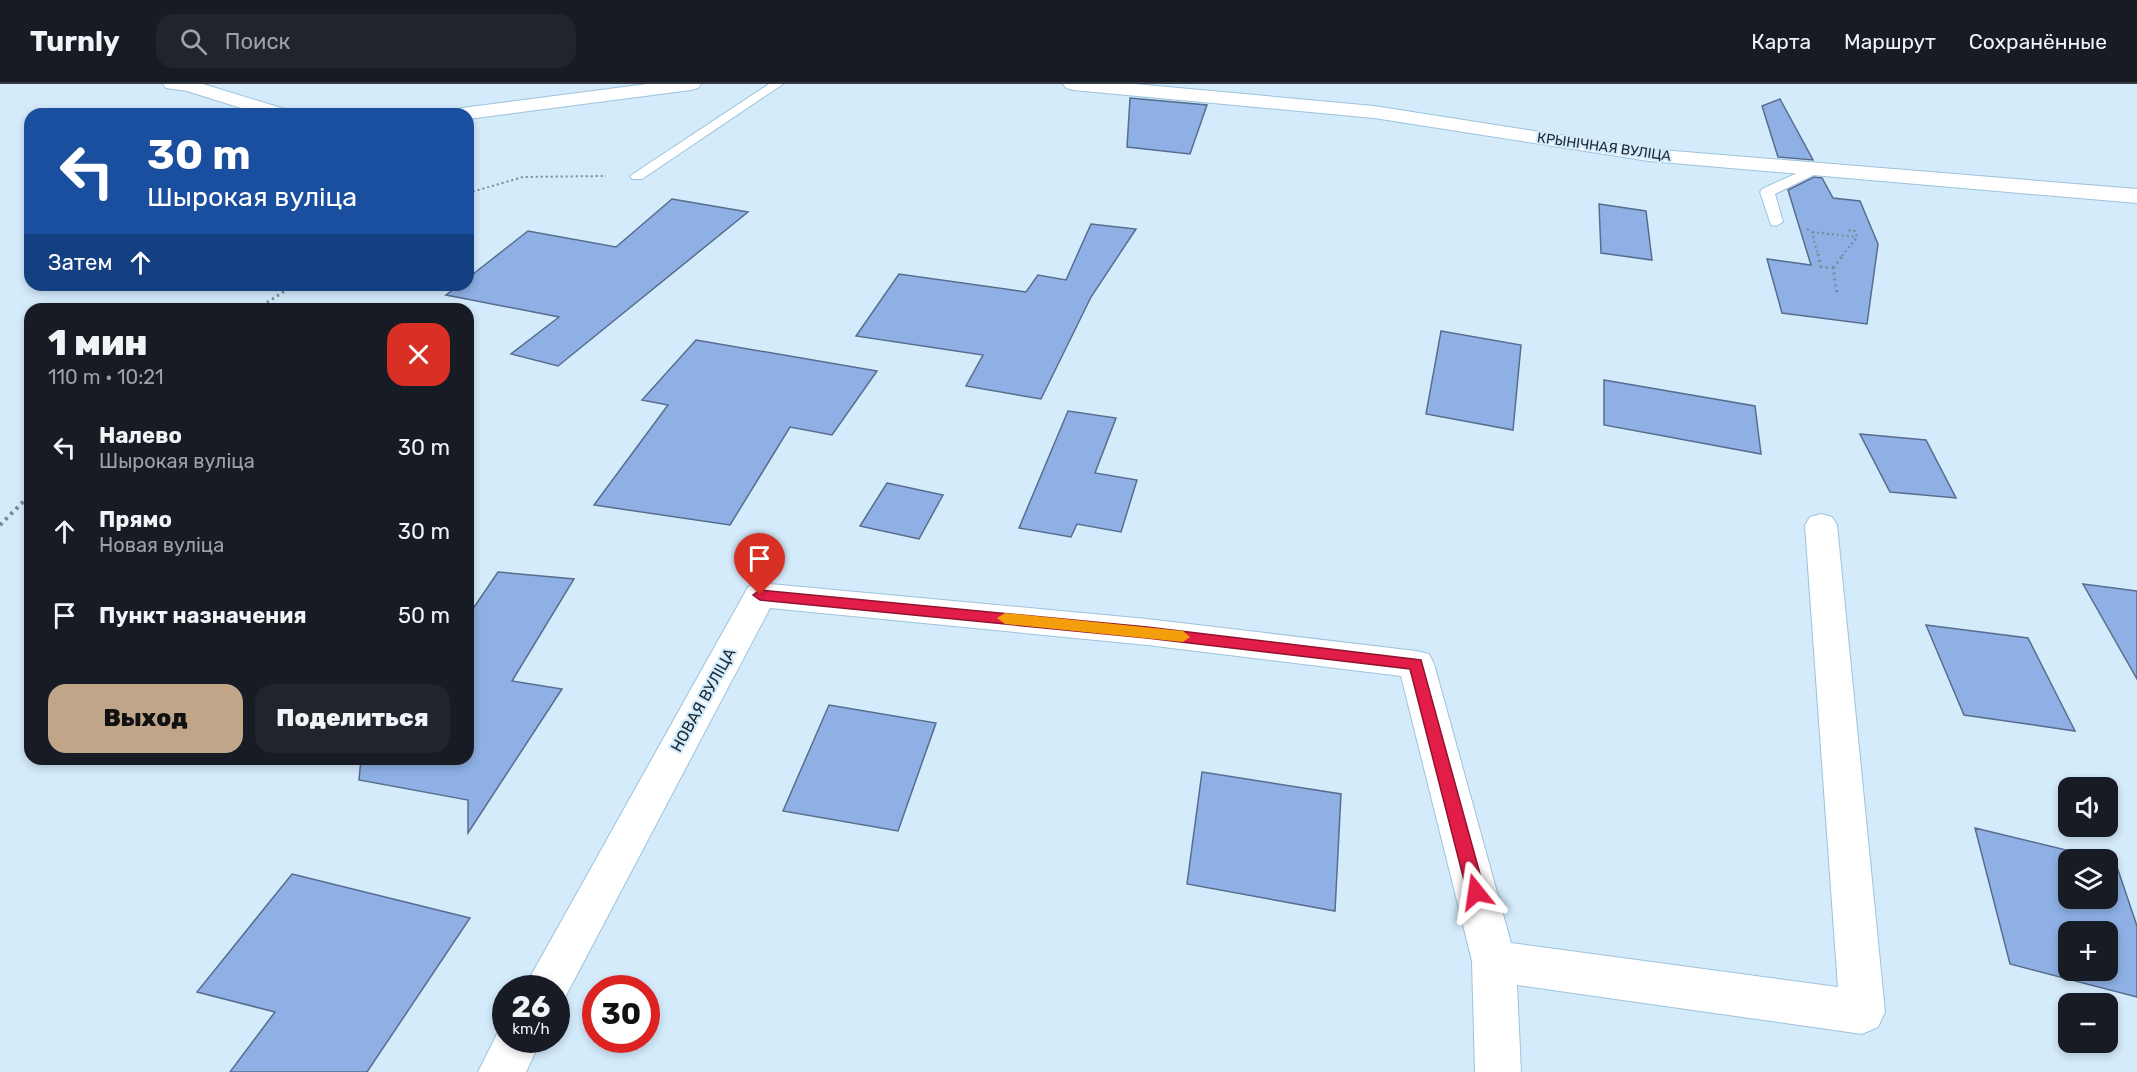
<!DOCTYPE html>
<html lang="ru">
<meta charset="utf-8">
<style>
body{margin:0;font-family:Rubik,sans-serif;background:#20242c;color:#f1f3f6;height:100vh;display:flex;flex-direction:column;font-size:22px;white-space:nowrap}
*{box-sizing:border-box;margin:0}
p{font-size:20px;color:#9ea1a6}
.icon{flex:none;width:33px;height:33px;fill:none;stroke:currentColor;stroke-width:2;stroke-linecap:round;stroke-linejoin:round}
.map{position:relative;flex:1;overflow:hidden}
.drawer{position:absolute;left:24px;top:219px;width:450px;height:462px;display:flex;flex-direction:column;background:#171b24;border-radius:18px;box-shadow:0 3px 9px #0003}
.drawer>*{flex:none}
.banner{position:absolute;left:24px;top:24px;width:450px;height:183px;border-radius:18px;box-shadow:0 3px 9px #0003;background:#1a4fa0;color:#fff;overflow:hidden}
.fabs{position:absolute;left:2058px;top:693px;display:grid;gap:12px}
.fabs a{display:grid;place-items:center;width:60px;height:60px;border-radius:12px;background:#171b24;box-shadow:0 3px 9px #0003;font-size:30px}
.speed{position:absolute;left:492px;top:891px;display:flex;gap:12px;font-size:30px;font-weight:700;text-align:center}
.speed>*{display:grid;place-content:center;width:78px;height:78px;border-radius:50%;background:#171b24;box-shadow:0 3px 9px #0003;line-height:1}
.speed small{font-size:15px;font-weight:400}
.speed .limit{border:9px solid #d22;background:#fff;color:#111}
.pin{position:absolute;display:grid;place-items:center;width:51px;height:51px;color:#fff;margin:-62px -26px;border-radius:50% 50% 50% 0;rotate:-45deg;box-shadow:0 0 6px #0007}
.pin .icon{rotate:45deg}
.me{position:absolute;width:66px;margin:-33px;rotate:345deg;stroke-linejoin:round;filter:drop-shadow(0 0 4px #0008)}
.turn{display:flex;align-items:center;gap:21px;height:126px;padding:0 24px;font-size:27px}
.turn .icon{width:78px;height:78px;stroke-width:2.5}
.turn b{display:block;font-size:42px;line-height:51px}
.then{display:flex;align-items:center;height:57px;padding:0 24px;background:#0003;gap:12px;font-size:22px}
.round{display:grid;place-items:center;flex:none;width:63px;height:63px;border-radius:18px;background:#20242c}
.overview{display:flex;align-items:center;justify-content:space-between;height:102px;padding:0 24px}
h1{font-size:36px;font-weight:800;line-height:45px}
.cta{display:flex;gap:12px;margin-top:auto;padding:12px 24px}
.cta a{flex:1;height:69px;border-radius:18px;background:#c0a589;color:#111;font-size:24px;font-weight:800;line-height:69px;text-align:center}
.cta a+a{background:#20242c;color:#f1f3f6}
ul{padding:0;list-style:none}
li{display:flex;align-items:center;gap:18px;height:84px;padding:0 24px}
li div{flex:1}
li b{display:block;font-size:22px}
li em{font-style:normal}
header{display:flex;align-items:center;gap:36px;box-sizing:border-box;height:84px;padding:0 30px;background:#171b24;border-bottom:2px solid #363941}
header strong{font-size:28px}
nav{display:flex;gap:33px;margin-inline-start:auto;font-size:21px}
.search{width:420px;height:54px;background:#20242c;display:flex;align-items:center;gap:15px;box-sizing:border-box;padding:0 21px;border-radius:18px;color:#9ea1a6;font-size:22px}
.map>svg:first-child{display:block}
.building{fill:#8eb0e4;stroke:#586d8d;stroke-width:1.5;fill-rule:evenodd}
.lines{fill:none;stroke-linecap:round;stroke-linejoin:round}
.lane-casing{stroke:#9cc3dd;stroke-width:2}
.street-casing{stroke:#9cc3dd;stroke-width:2}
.secondary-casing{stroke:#9cc3dd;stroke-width:2}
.path-far2{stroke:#778a98;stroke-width:2;stroke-dasharray:2 3;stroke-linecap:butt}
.path-far1{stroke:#778a98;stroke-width:3;stroke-dasharray:2 4;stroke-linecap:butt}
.path{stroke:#778a98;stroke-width:4;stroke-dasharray:3 4.5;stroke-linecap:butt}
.lane{fill:#fff;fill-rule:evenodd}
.street{fill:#fff;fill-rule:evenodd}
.secondary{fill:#fff;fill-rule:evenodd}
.route{fill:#e11d48;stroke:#92132f;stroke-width:1.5}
.slow{fill:#f59e0b}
.labels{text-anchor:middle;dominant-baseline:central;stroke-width:4.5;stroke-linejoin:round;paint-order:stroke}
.far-street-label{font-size:14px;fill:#1a2933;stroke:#d4ebfc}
.street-label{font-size:16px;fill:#1a2933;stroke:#d4ebfc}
</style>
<header>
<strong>Turnly</strong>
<div class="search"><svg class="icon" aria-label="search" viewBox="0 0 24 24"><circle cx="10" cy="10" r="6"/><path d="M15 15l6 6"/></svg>Поиск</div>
<nav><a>Карта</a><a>Маршрут</a><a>Сохранённые</a></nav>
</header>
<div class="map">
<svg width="2137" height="988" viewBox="0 0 2137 988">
<rect width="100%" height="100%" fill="#d4ebfc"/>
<path class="building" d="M 1130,14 L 1207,21 L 1190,70 L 1127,63 Z
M 1780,15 L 1813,76 L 1778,73 L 1762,22 Z
M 1814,93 L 1822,94 L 1833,114 L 1860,117 L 1878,160 L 1867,240 L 1782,229 L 1767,175 L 1811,181 L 1788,106 Z
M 672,115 L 748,128 L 558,282 L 511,270 L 559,233 L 446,211 L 459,201 L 468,201 L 468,194 L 528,147 L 616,163 Z
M 1599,120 L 1646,127 L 1652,176 L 1601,169 Z
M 1091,140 L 1136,145 L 1091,213 L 1041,315 L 966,302 L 983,271 L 856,252 L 899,190 L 1026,208 L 1038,191 L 1066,196 Z
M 1441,247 L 1521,261 L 1513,346 L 1426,330 Z
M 696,256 L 877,287 L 832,351 L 790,343 L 730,441 L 594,421 L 668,321 L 642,316 Z
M 1604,296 L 1755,322 L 1761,370 L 1604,341 Z
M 1068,327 L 1116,334 L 1095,389 L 1137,396 L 1121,448 L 1077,440 L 1071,453 L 1019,444 Z
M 1860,350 L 1926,356 L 1956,414 L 1890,408 Z
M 887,399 L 943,411 L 919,455 L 860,442 Z
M 498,488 L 574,495 L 512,597 L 562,605 L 468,749 L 468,716 L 359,696 L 361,675 L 468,675 L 468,532 Z
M 2083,500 L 2137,507 L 2137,595 Z
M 1926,541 L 2028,554 L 2075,647 L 1964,631 Z
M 829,621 L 936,639 L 898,747 L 783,727 Z
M 1202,688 L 1341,710 L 1335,827 L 1187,800 Z
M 1975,744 L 2107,776 L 2068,776 L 2068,814 L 2108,814 L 2108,776 L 2115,777 L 2137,842 L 2137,913 L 2010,880 ZM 2068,848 L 2108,848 L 2108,886 L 2068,886 Z
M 292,790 L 470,834 L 367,988 L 230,988 L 275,928 L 197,908 Z"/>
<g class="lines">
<g class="lane-casing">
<path id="lane" d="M 769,0 L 783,0 L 642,95 L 632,95 L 630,92 Z
M 1815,81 L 1820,82 L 1822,85 L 1820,88 L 1775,110 L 1783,138 L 1776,142 L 1771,141 L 1760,108 L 1762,105 Z"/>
</g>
<g class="street-casing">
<path id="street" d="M 1063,0 L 1135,0 L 1374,22 L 1649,65 L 2137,105 L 2137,119 L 1649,77 L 1374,34 L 1073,6 L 1066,4 Z
M 1821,430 L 1832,433 L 1837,441 L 1885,928 L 1878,943 L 1862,950 L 1517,901 L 1521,988 L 1475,988 L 1472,877 L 1401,592 L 1147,561 L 770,524 L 562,919 L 556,921 L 556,904 L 524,904 L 748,503 L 760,499 L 1147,535 L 1416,567 L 1429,570 L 1434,580 L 1511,859 L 1838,903 L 1805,441 L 1810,433 Z
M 506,938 L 506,956 L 541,956 L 526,988 L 478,988 L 502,940 Z"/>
</g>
<g class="secondary-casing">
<path id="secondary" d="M 163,0 L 203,0 L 288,26 L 291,30 L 260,30 L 187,7 L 166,4 Z
M 647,0 L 701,0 L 698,4 L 691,6 L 468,35 L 468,30 L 452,30 L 455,26 L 462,24 Z"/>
</g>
<path class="path-far2" d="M 468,109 L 523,93 L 606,92
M 1807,145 L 1812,148 L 1818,172
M 1812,148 L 1856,153
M 1842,172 L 1857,153 L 1855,147 L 1846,146"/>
<path class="path-far1" d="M 1818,170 L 1821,183 L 1833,184 L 1837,209
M 1833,184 L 1844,170
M 257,225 L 294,201"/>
<path class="path" d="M 0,441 L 30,411"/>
<use href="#lane" class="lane"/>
<use href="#street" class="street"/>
<use href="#secondary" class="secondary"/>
</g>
<path class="route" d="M 760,506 L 1147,543 L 1421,576 L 1485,808 L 1482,814 L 1476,816 L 1470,814 L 1467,808 L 1410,585 L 1147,554 L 760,516 L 753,511 Z"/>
<path class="slow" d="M 1005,529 L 1183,547 L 1190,553 L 1183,558 L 1005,540 L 997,534 Z"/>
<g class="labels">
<g class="far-street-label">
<text transform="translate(1604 63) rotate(8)">КРЫНІЧНАЯ ВУЛІЦА</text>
</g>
<g class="street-label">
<text transform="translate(703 616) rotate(-61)">НОВАЯ ВУЛІЦА</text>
</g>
</g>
</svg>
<div class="fabs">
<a><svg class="icon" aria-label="sound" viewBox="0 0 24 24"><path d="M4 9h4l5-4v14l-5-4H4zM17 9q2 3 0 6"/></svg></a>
<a><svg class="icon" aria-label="layers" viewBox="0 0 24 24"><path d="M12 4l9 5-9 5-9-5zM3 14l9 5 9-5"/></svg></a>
<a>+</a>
<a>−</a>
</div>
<div class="speed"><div>26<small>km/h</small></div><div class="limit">30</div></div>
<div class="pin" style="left:760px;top:511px;background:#d93025"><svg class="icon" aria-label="arrive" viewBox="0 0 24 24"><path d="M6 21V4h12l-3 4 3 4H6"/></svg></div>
<svg class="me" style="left:1476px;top:808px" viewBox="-20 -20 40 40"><path d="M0-17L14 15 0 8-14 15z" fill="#e11d48" stroke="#fff" stroke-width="4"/></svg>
<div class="banner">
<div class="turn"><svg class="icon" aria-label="left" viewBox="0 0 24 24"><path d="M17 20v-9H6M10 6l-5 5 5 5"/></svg><div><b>30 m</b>Шырокая вуліца</div></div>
<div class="then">Затем<svg class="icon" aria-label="ahead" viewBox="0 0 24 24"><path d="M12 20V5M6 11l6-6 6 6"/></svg></div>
</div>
<section class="drawer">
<div class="overview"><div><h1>1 мин</h1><p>110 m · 10:21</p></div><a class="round" style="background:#d93025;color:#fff"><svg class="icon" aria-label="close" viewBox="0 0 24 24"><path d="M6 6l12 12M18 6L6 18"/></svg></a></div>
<ul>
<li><svg class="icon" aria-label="left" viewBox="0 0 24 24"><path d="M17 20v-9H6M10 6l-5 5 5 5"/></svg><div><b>Налево</b><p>Шырокая вуліца</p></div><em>30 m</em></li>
<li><svg class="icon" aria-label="ahead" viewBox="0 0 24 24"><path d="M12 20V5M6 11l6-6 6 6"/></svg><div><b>Прямо</b><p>Новая вуліца</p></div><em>30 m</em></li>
<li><svg class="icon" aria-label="arrive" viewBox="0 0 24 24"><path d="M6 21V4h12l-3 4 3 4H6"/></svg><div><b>Пункт назначения</b></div><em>50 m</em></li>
</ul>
<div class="cta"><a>Выход</a><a>Поделиться</a></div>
</section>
</div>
